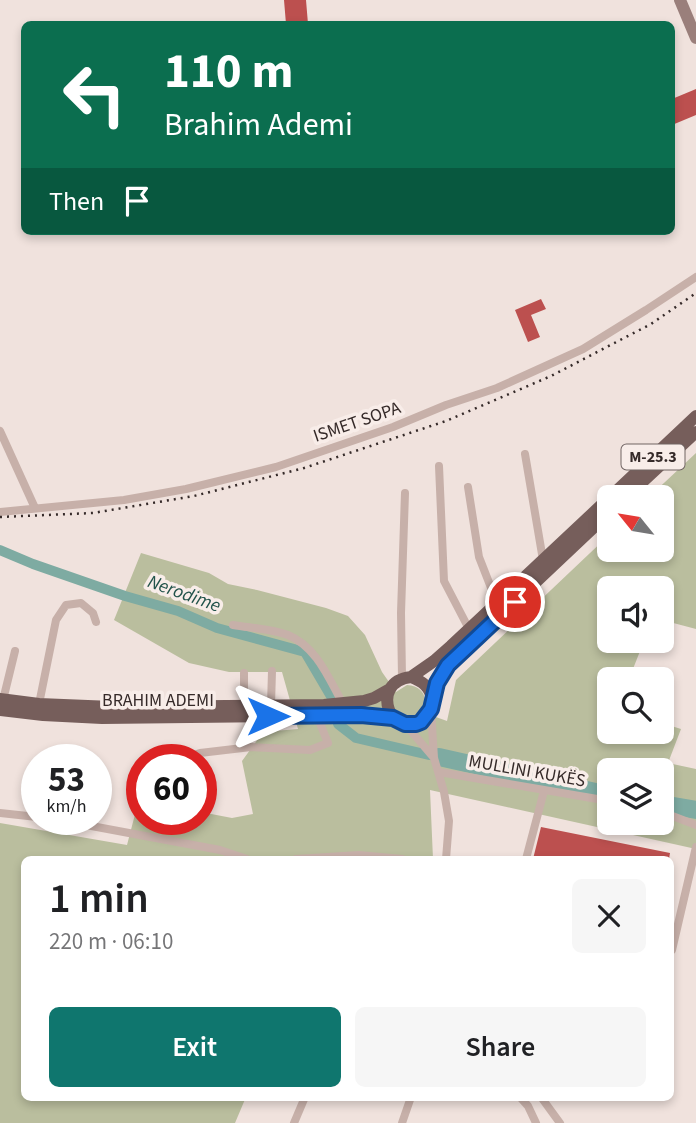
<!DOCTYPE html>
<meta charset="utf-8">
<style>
body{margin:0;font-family:"Source Sans 3",sans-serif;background:#f6f6f6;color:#202124;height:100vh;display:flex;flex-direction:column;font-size:26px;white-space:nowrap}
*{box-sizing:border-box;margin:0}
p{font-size:23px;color:#757577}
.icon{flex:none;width:38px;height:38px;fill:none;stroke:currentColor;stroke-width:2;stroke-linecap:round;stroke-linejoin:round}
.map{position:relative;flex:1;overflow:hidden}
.panel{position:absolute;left:21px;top:856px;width:653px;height:245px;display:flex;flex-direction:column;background:#fff;border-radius:10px;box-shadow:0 4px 10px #0003}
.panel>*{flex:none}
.guide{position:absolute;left:21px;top:21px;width:654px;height:214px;border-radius:10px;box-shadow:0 4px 10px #0003;background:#0b6e4f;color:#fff;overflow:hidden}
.needle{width:46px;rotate:300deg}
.tools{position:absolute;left:597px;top:485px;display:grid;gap:14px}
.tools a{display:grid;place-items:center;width:77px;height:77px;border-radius:10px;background:#fff;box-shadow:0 4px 10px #0003;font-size:35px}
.speed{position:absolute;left:21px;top:744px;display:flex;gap:14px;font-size:35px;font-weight:700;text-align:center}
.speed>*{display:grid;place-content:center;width:91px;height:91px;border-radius:50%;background:#fff;box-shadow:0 4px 10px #0003;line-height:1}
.speed small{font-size:18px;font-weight:400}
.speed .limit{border:10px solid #d22;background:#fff;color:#111}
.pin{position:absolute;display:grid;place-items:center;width:60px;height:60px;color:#fff;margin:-30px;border:4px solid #fff;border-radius:50%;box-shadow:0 2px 7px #0007}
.me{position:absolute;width:77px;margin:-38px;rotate:90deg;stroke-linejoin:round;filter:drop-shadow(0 0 5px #0008)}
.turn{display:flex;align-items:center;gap:24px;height:147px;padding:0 28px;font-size:32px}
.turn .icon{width:91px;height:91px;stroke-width:2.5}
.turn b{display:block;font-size:49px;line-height:60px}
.then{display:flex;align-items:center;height:66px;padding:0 28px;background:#0003;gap:14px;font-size:26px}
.round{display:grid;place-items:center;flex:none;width:74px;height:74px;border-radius:10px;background:#f6f6f6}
.headline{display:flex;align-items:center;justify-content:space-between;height:119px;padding:0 28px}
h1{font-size:42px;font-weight:600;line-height:52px}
.cta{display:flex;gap:14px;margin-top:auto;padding:14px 28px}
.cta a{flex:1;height:80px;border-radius:10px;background:#0f766e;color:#fff;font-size:28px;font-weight:600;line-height:80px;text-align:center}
.cta a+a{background:#f6f6f6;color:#202124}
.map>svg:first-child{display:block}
.green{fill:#babe9e;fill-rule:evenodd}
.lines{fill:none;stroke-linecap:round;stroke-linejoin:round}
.canal{stroke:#7eaba2;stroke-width:10}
.river{stroke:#7eaba2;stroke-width:18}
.building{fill:#bc504f}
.street{stroke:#c7b0a9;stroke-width:8}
.secondary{stroke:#9a7f7b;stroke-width:12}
.primary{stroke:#765e5b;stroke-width:12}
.rail{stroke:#352a29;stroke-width:2.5;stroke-dasharray:2 5;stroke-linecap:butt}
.route-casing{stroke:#114b97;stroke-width:18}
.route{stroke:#1a73e8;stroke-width:12}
.labels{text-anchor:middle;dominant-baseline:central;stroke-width:7;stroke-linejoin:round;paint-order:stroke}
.shield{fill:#f8ede9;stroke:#706463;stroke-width:2}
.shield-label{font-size:16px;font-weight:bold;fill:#352a29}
.street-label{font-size:18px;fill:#352a29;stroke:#f8ede9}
.water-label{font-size:19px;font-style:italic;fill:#22534b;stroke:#f8ede9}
</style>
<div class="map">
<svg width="696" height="1123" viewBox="0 0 696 1123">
<rect width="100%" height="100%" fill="#f0e2dd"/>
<path class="green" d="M 696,453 L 696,629 L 662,620 L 662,588 L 609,588 L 609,640 L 644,641 L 629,679 L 609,679 L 609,732 L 662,732 L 662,723 L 681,729 L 668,763 L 696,769 L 696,849 L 430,790 L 433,859 L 24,859 L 24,1097 L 246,1097 L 235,1123 L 0,1123 L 0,823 L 127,845 L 139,799 L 142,800 L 142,819 L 201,819 L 201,812 L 232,818 L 253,814 L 242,761 L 263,732 L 298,729 L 282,672 L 229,672 L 189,663 L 114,620 L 141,553 L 209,573 L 228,584 L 257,590 L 326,608 L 348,616 L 365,635 L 382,672 L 396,692 L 407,685 C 423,686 429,698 422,712 L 447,721 L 456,680 L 609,535 L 609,550 L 662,550 L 662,497 L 649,497 ZM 609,770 L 662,770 L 662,822 L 609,822 Z"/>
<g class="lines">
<path class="canal" d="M 0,550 L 33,564 L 125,596 L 178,611 L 217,628 L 305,652 L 332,698
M 338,724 L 356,738 L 429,755"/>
<path class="river" d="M 439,757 L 609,795
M 662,804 L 696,810"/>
</g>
<path class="building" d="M 284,0 L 306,0 L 308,24 L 286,24 Z
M 696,89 L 696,115 L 672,125 L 672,99 Z
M 541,299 L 546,309 L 531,315 L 540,337 L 528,342 L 515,310 Z
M 541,827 L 670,853 L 669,859 L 533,859 Z"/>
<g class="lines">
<path class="street" d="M 0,431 L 35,508
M 525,454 L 543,560
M 439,466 L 444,581 L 469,629
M 468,487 L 479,557 L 497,603
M 0,512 L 124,500 L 186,489 L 276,467 L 393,427 L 446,405 L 497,388 L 583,349 L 646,310 L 696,277
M 233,625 C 251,628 272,629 288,635 C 317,647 329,679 343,704
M 402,678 L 401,613 L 405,493
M 3,700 L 15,651
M 39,704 L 56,620 L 66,605 L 81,603 L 93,613 L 96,622
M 244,705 L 244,673
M 271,705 L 272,671
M 431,710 L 434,758 L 444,792 L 449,821 L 446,859
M 405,724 L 434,758
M 179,760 L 200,753 L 251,747 L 310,750 L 328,743 L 317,716
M 439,772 L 609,801
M 662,812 L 696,825
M 0,813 L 37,817
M 54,819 L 220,850 L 247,859
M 296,859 L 359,855 L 402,859
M 526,859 L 544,791
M 670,950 L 672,950 L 696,847
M 520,1097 L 528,1106 L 536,1123
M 541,1097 L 560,1123
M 294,1123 L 305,1097
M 402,1123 L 411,1097"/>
<path class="secondary" d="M 680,0 L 696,38"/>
<path class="primary" d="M 610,497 L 696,416
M 626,497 L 696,432
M 411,677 L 434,661 L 451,646 L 609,498
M 411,677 C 416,679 421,681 425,685 C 435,695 434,711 423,720 C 392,744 367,682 411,677 Z
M 0,699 L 39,704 L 112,707 L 324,705 L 364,701 L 374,698 L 390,689
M 432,700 L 437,683 L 448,665 L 609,513
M 0,710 L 43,715 L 102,718 L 361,715 L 393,718"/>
<path class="rail" d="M 0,517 L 93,513 L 194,496 L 304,468 L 446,421 L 551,376 L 651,324 L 696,293"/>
</g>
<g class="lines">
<g class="route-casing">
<path id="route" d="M 268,716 L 361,715 L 393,718 L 405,724 L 416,724 L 421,722 L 431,709 L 437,683 L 448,665 L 515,602"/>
</g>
<use href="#route" class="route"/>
</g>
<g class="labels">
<rect class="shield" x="621.5" y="444.5" width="63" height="25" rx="5"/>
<g class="shield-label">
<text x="653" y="457">M-25.3</text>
</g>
<g class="street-label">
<text transform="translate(357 422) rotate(-19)">ISMET SOPA</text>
<text x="158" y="700">BRAHIM ADEMI</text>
<text transform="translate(527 771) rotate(10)">MULLINI KUKËS</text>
</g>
<g class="water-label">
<text transform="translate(184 594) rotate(20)">Nerodime</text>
</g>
</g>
</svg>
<div class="tools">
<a><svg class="needle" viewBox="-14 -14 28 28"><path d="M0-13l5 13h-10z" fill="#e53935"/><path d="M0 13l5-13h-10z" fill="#757577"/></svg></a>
<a><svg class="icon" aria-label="sound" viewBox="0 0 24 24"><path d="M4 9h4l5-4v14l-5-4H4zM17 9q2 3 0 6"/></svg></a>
<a><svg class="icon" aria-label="search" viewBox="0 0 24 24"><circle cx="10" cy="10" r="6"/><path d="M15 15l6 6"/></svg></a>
<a><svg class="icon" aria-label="layers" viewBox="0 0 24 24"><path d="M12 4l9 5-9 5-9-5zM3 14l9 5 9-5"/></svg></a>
</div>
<div class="speed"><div>53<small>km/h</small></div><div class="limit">60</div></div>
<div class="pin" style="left:515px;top:602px;background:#d93025"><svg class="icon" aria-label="arrive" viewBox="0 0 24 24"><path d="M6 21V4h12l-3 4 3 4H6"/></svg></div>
<svg class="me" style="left:268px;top:716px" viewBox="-20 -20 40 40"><path d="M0-17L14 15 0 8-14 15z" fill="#1a73e8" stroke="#fff" stroke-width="4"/></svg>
<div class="guide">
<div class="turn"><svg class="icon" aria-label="left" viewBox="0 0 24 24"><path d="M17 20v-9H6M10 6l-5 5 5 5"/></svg><div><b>110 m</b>Brahim Ademi</div></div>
<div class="then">Then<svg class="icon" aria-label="arrive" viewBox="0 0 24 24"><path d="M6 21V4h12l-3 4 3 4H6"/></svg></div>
</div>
<section class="panel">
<div class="headline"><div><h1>1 min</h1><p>220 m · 06:10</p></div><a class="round"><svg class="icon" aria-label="close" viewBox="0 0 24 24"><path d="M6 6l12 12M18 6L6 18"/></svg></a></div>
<div class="cta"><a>Exit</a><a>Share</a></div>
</section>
</div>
